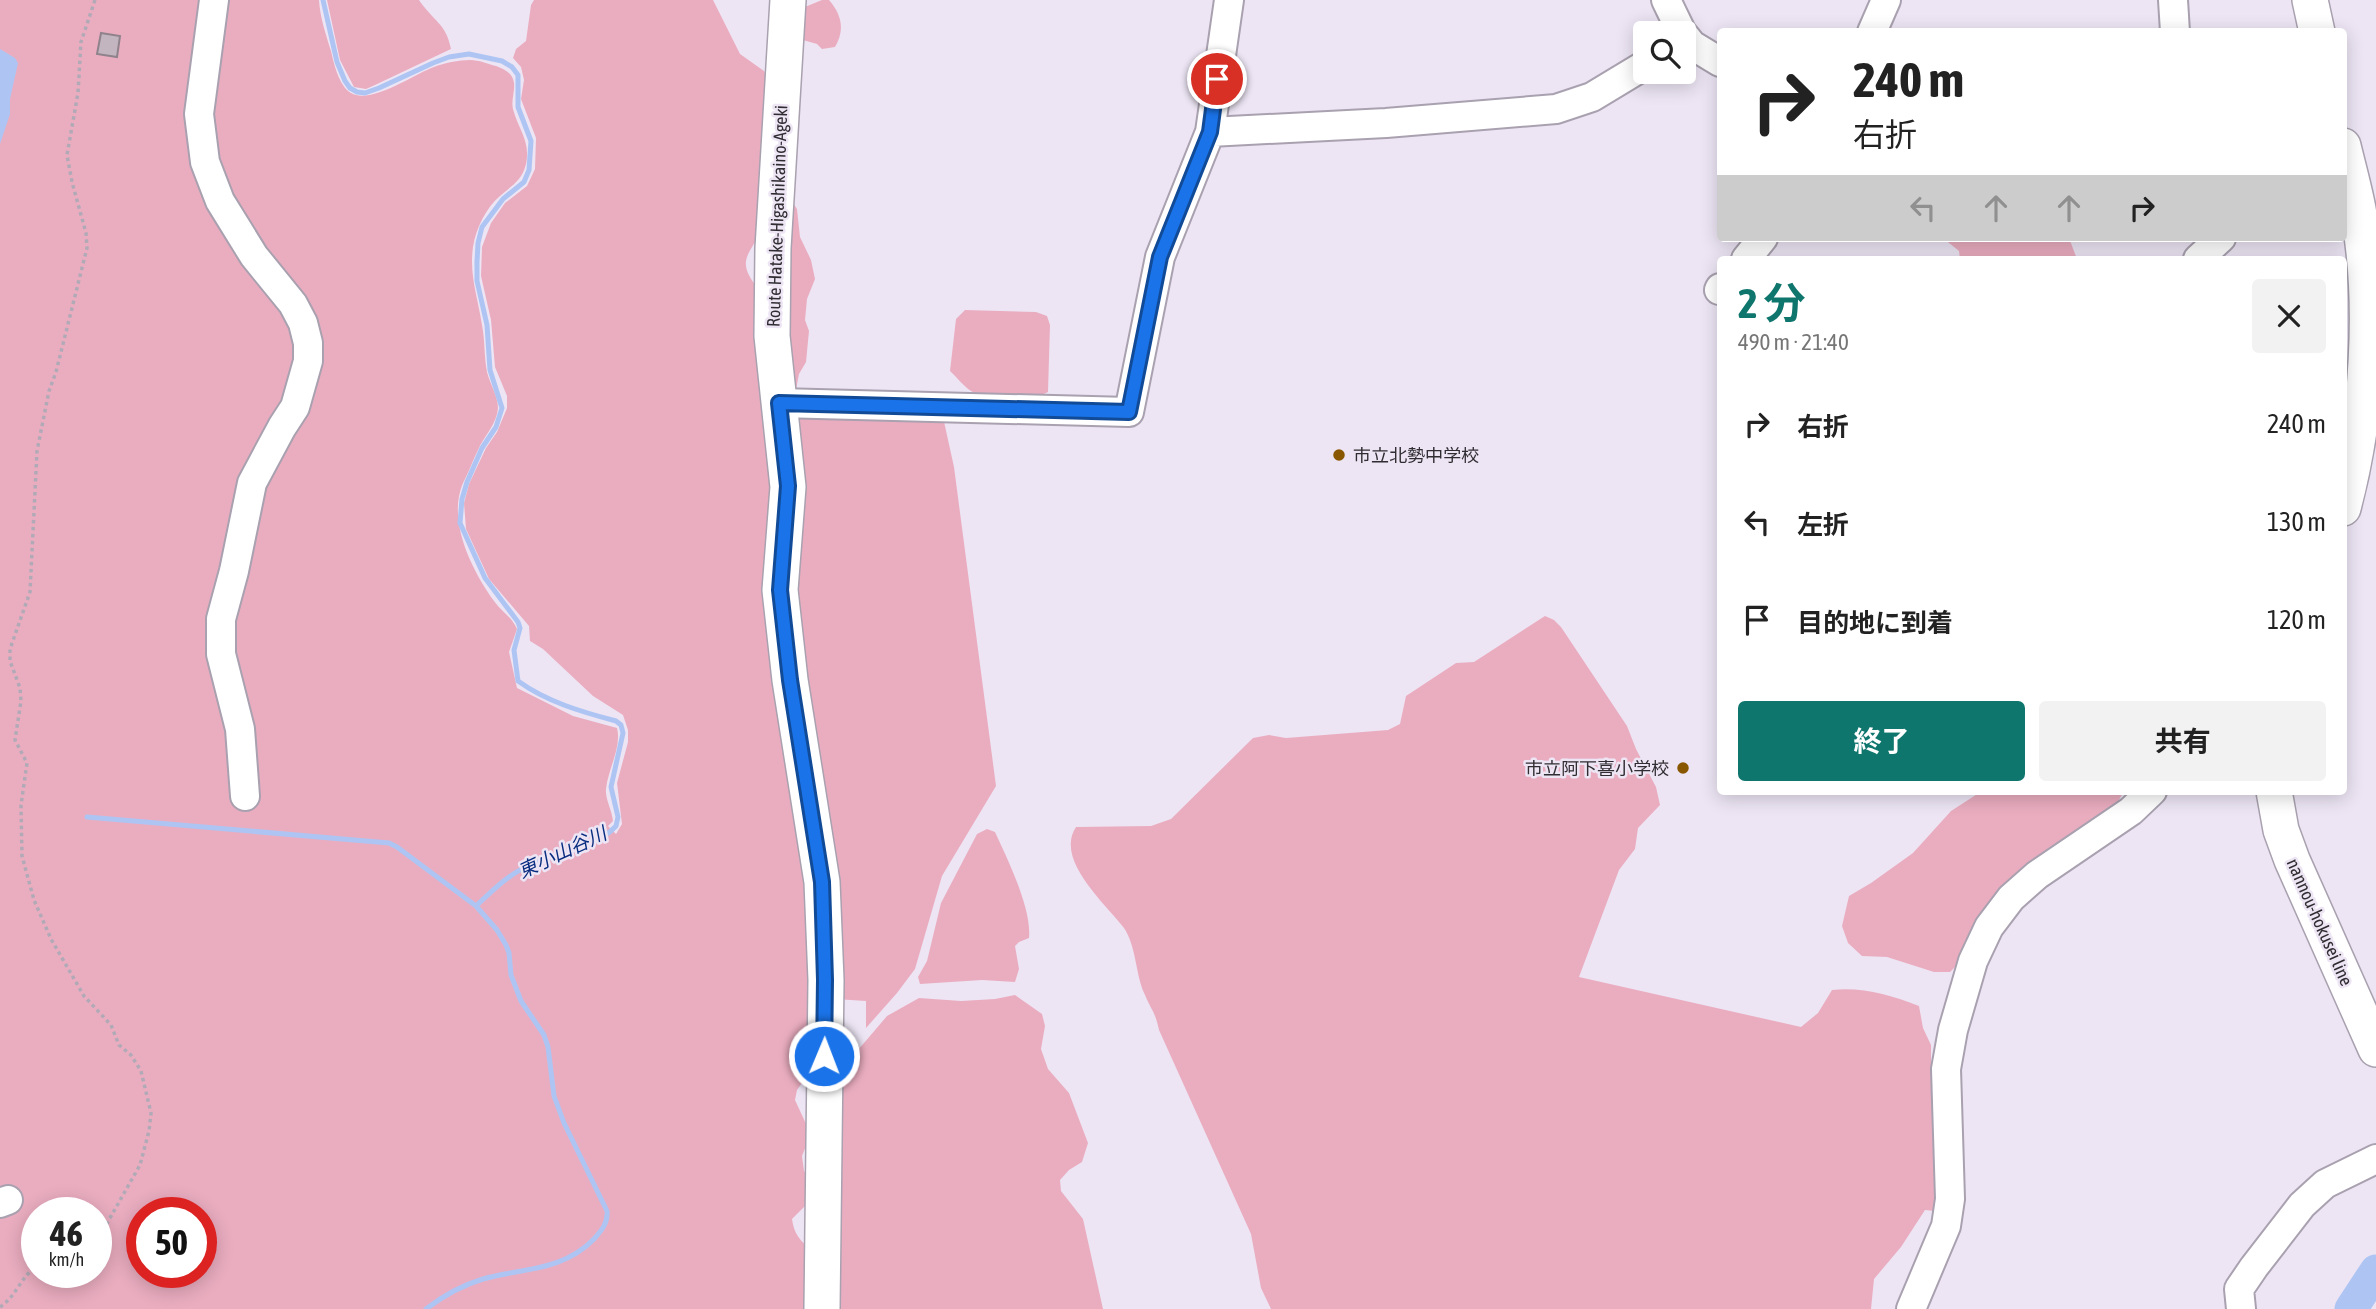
<!DOCTYPE html>
<html lang="ja">
<meta charset="utf-8">
<style>
body{margin:0;font-family:"Asap Condensed","Noto Sans JP",sans-serif;background:#f2f2f2;color:#222;height:100vh;display:flex;flex-direction:column;font-size:26px;white-space:nowrap}
*{box-sizing:border-box;margin:0}
p{font-size:23px;color:#767676}
.icon{flex:none;width:38px;height:38px;fill:none;stroke:currentColor;stroke-width:2;stroke-linecap:round;stroke-linejoin:round}
.map{position:relative;flex:1;overflow:hidden}
.drawer{position:absolute;left:1717px;top:256px;width:630px;height:539px;display:flex;flex-direction:column;background:#fff;border-radius:7px;box-shadow:0 4px 18px #0003}
.drawer>*{flex:none}
.top-card{position:absolute;left:1717px;top:28px;width:630px;height:214px;border-radius:7px;box-shadow:0 4px 18px #0003;background:#fff;color:#222;overflow:hidden}
.controls{position:absolute;left:1633px;top:21px;display:grid;gap:14px}
.controls a{display:grid;place-items:center;width:63px;height:63px;border-radius:7px;background:#fff;box-shadow:0 4px 18px #0003;font-size:35px}
.speed{position:absolute;left:21px;top:1197px;display:flex;gap:14px;font-size:35px;font-weight:700;text-align:center}
.speed>*{display:grid;place-content:center;width:91px;height:91px;border-radius:50%;background:#fff;box-shadow:0 4px 18px #0003;line-height:1}
.speed small{font-size:18px;font-weight:400}
.speed .limit{border:10px solid #d22;background:#fff;color:#111}
.pin{position:absolute;display:grid;place-items:center;width:60px;height:60px;color:#fff;margin:-30px;border:4px solid #fff;border-radius:50%;box-shadow:0 2px 7px #0007}
.me{position:absolute;width:77px;margin:-38px;rotate:1deg;stroke-linejoin:round;filter:drop-shadow(0 0 5px #0008)}
.turn{display:flex;align-items:center;gap:24px;height:147px;padding:0 21px;font-size:32px}
.turn .icon{width:91px;height:91px;stroke-width:2.5}
.turn b{display:block;font-size:49px;line-height:60px}
.lanes{display:flex;align-items:center;height:66px;padding:0 21px;background:#0003;justify-content:center;gap:35px;direction:ltr}
.lanes .off{opacity:.35}
.round{display:grid;place-items:center;flex:none;width:74px;height:74px;border-radius:7px;background:#f2f2f2}
.head{display:flex;align-items:center;justify-content:space-between;height:119px;padding:0 21px}
h1{font-size:42px;font-weight:700;line-height:52px;color:#0f766e}
.button{display:flex;gap:14px;margin-top:auto;padding:14px 21px}
.button a{flex:1;height:80px;border-radius:7px;background:#0f766e;color:#fff;font-size:28px;font-weight:700;line-height:80px;text-align:center}
.button a+a{background:#f2f2f2;color:#222}
ul{padding:0;list-style:none}
li{display:flex;align-items:center;gap:21px;height:98px;padding:0 21px}
li div{flex:1}
li b{display:block;font-size:26px}
li em{font-style:normal}
.map>svg:first-child{display:block}
.green{fill:#eaadc0;fill-rule:evenodd}
.water{fill:#aec5f3}
.lines{fill:none;stroke-linecap:round;stroke-linejoin:round}
.stream{stroke:#aec5f3;stroke-width:5}
.river{stroke:#aec5f3;stroke-width:33}
.building{fill:#c3b5c0;stroke:#8f828b;stroke-width:2}
.minor-casing{stroke:#a9a1af;stroke-width:32}
.major-casing{stroke:#a9a1af;stroke-width:38}
.path{stroke:#b1aab6;stroke-width:3.5;stroke-dasharray:3.5 3.5;stroke-linecap:butt}
.minor{stroke:#fff;stroke-width:28}
.major{stroke:#fff;stroke-width:35}
.route-casing{stroke:#114b97;stroke-width:18}
.route{stroke:#1a73e8;stroke-width:12}
.poi-dot{fill:#895700;stroke:#ede5f4;stroke-width:2.5}
.labels{text-anchor:middle;dominant-baseline:central;stroke-width:5;stroke-linejoin:round;paint-order:stroke}
.street-label{font-size:18px;fill:#302d32;stroke:#ede5f4}
.poi-label{font-size:18px;fill:#302d32;stroke:#ede5f4;text-anchor:start}
.water-label{font-size:19px;font-style:italic;fill:#082c7f;stroke:#ede5f4}
</style>
<div class="map">
<svg width="2376" height="1309" viewBox="0 0 2376 1309">
<rect width="100%" height="100%" fill="#ede5f4"/>
<path class="green" d="M 0,0 L 319,0 C 320,17 326,35 331,51 C 334,64 339,86 351,93 C 371,105 414,74 434,67 C 444,63 459,60 470,60 C 479,60 488,64 496,66 C 504,69 513,73 514,83 C 515,91 511,101 513,109 C 518,129 531,141 526,164 C 522,181 511,186 500,196 C 486,208 476,228 473,247 C 469,275 478,298 482,325 C 485,340 484,357 487,372 C 490,384 498,396 498,408 C 497,424 484,436 478,450 C 473,460 470,469 465,479 C 445,517 471,569 494,601 C 502,612 512,617 517,629 L 509,652 L 517,688 L 573,716 L 617,728 C 622,747 608,769 606,789 C 605,799 612,810 613,821 L 608,826 L 616,834 L 622,824 L 617,783 L 628,742 L 628,730 L 623,715 L 593,696 L 543,649 L 530,641 L 529,626 L 489,579 L 466,529 L 464,503 L 469,484 L 486,448 L 497,432 L 507,408 L 507,396 L 495,367 L 491,320 L 481,276 L 482,247 L 491,223 L 505,203 L 527,186 L 535,169 L 536,138 L 521,99 L 524,80 L 521,67 L 513,58 L 516,49 L 526,41 L 531,5 L 534,0 L 713,0 L 740,54 L 764,71 L 769,81 L 760,234 C 745,259 738,263 759,290 L 809,876 L 816,1026 L 803,1051 L 800,1063 L 802,1083 L 797,1090 L 795,1100 L 807,1126 L 808,1141 L 802,1156 L 804,1171 L 812,1180 L 808,1203 L 792,1219 C 794,1234 800,1241 812,1250 L 812,1309 L 0,1309 ZM 37,1213 L 96,1213 L 96,1272 L 37,1272 ZM 142,1213 L 201,1213 L 201,1272 L 142,1272 Z
M 327,0 L 419,0 C 433,21 446,23 451,49 L 375,85 L 366,89 L 354,87 L 340,60 Z
M 822,0 L 829,0 C 842,15 845,30 835,47 L 822,49 L 817,44 L 796,38 L 800,9 Z
M 793,203 L 797,209 L 800,237 L 811,260 L 815,279 L 807,299 L 805,320 L 809,331 L 806,362 L 799,374 L 795,395 L 790,394 L 784,209 Z
M 1943,238 L 2069,238 L 2077,259 L 1960,259 L 1959,251 Z
M 965,310 L 1036,312 L 1047,316 L 1050,325 L 1048,392 C 1034,401 985,400 971,391 C 963,386 957,377 950,371 L 956,319 Z
M 803,411 L 943,417 L 954,467 L 996,786 L 942,876 L 915,969 L 897,993 L 866,1028 L 866,1001 L 835,999 L 802,694 L 790,418 Z
M 1545,616 L 1554,620 L 1561,627 L 1627,726 L 1636,749 L 1656,787 L 1660,805 L 1638,828 L 1635,849 L 1619,870 L 1579,977 L 1801,1027 L 1818,1013 L 1832,990 C 1863,987 1890,995 1919,1006 L 1923,1028 L 1931,1045 L 1931,1064 L 1936,1086 L 1935,1211 L 1925,1210 L 1901,1247 L 1874,1279 L 1871,1309 L 1271,1309 L 1261,1288 L 1251,1234 L 1159,1030 C 1155,1011 1151,1010 1145,995 C 1135,974 1137,948 1124,928 C 1107,905 1054,860 1076,827 L 1151,826 L 1171,819 L 1253,738 L 1269,735 L 1286,738 L 1388,730 L 1400,724 L 1406,696 L 1456,663 L 1474,662 Z
M 1982,791 L 2124,791 L 2115,807 L 1950,972 L 1934,972 L 1887,957 L 1862,956 L 1848,943 L 1842,926 L 1849,896 L 1871,883 L 1913,853 L 1951,811 Z
M 987,829 L 995,832 C 1008,860 1032,909 1029,938 L 1019,942 L 1015,946 L 1019,969 L 1015,982 L 982,980 L 920,984 L 918,977 L 927,961 L 941,903 L 977,834 Z
M 1015,995 L 1042,1014 L 1045,1026 L 1041,1049 L 1048,1069 L 1069,1093 L 1088,1143 L 1082,1162 L 1069,1170 L 1060,1180 L 1061,1191 L 1083,1219 L 1103,1309 L 834,1309 L 835,1077 L 887,1016 L 919,998 L 961,1001 L 995,999 Z"/>
<path class="water" d="M 0,49 L 15,58 L 18,63 L 10,99 L 10,114 L 0,144 Z"/>
<g class="lines">
<path class="stream" d="M 323,0 L 337,62 L 345,81 L 350,88 L 357,92 L 365,93 L 379,88 L 433,63 L 449,57 L 469,54 L 502,61 L 512,67 L 518,75 L 518,107 L 531,141 L 529,170 L 524,182 L 503,199 L 482,227 L 478,243 L 477,262 L 477,281 L 487,325 L 490,370 L 502,408 L 496,427 L 482,448 L 467,482 L 462,499 L 460,523 L 485,578 L 518,622 L 520,628 L 514,650 L 518,681 C 547,702 582,712 616,721 L 621,725 L 623,733 L 611,787 L 618,817 L 616,826 C 596,848 559,853 532,864 C 510,873 493,890 476,906 L 497,930 L 506,945 L 509,953 L 511,975 L 521,1001 L 544,1035 L 548,1047 L 554,1096 L 564,1123 L 607,1211 C 608,1223 602,1230 594,1239 C 563,1271 523,1268 483,1279 C 463,1285 443,1296 426,1309
M 87,817 L 389,843 L 397,847 L 476,906"/>
<path class="river" d="M 2351,1309 L 2376,1271"/>
</g>
<path class="building" d="M 101,33 L 120,36 L 117,57 L 97,54 Z"/>
<g class="lines">
<g class="minor-casing">
<path id="minor" d="M 214,0 L 199,114 L 205,162 L 220,201 L 254,256 L 293,304 L 303,323 L 308,343 L 308,361 L 295,407 L 282,427 L 252,483 L 234,571 L 221,619 L 221,654 L 240,729 L 245,796
M 1666,0 L 1682,33
M 2173,0 L 2175,32
M 1872,32 L 1886,0
M 1684,35 L 1692,45 L 1720,62
M 1210,132 L 1386,123 L 1556,109 L 1592,97 L 1645,65
M 1746,259 L 1763,238
M 2198,259 L 2221,238
M 1719,290 L 1720,288
M 779,403 L 1129,412 L 1160,257 L 1210,132 L 1229,0
M 0,1203 L 8,1200
M 1911,1309 L 1946,1226 L 1950,1199 L 1946,1069 L 1953,1030 L 1973,961 L 1989,927 L 2011,898 L 2037,875 L 2131,811 L 2152,791
M 2241,1309 L 2239,1289 L 2254,1267 L 2302,1205 L 2325,1184 L 2376,1159"/>
</g>
<g class="major-casing">
<path id="major" d="M 788,0 L 773,248 L 772,336 L 788,487 L 780,590 L 790,680 L 822,882 L 826,980 L 822,1309
M 2310,0 L 2317,32
M 2343,146 C 2348,167 2354,188 2358,209 C 2375,304 2368,414 2343,508
M 2274,791 L 2281,830 L 2292,860 L 2376,1049"/>
</g>
<path class="path" d="M 95,0 L 81,42 L 78,93 L 67,155 L 72,182 L 86,233 L 87,248 L 56,372 L 49,391 L 37,451 L 30,592 L 10,649 L 10,661 L 20,688 L 21,701 L 15,740 L 27,763 L 21,805 L 22,856 L 34,900 L 51,939 L 84,996 L 111,1025 L 119,1045 L 131,1055 L 141,1071 L 151,1113 L 149,1131 L 140,1165 L 106,1225 L 96,1237
M 0,1307 C 16,1297 21,1276 37,1266"/>
<use href="#minor" class="minor"/>
<use href="#major" class="major"/>
</g>
<g class="lines">
<g class="route-casing">
<path id="route" d="M 824,1056 L 825,980 L 822,882 L 790,680 L 780,590 L 788,486 L 779,403 L 1129,412 L 1160,257 L 1210,132 L 1217,79"/>
</g>
<use href="#route" class="route"/>
</g>
<g class="poi-dot">
<circle cx="1339" cy="455" r="7"/>
<circle cx="1683" cy="768" r="7"/>
</g>
<g class="labels">
<g class="street-label">
<text transform="translate(777 216) rotate(-88)">Route Hatake-Higashikaino-Ageki</text>
<text transform="translate(2320 922) rotate(66)">nannou-hokusei line</text>
</g>
<g class="poi-label">
<text x="1353" y="455">市立北勢中学校</text>
<text x="1669" y="768" text-anchor="end">市立阿下喜小学校</text>
</g>
<g class="water-label">
<text transform="translate(562 852) rotate(-25)">東小山谷川</text>
</g>
</g>
</svg>
<div class="controls">
<a><svg class="icon" aria-label="search" viewBox="0 0 24 24"><circle cx="10" cy="10" r="6"/><path d="M15 15l6 6"/></svg></a>
</div>
<div class="speed"><div>46<small>km/h</small></div><div class="limit">50</div></div>
<div class="pin" style="left:1217px;top:79px;background:#d93025"><svg class="icon" aria-label="arrive" viewBox="0 0 24 24"><path d="M6 21V4h12l-3 4 3 4H6"/></svg></div>
<svg class="me" style="left:824px;top:1056px" viewBox="-20 -20 40 40"><circle r="17" fill="#1a73e8" stroke="#fff" stroke-width="3"/><path d="M0-11L8 9 0 5-8 9z" fill="#fff"/></svg>
<div class="top-card">
<div class="turn"><svg class="icon" aria-label="right" viewBox="0 0 24 24"><path d="M7 20v-9h11M14 6l5 5-5 5"/></svg><div><b>240 m</b>右折</div></div>
<div class="lanes"><svg class="icon off" aria-label="left" viewBox="0 0 24 24"><path d="M17 20v-9H6M10 6l-5 5 5 5"/></svg><svg class="icon off" aria-label="ahead" viewBox="0 0 24 24"><path d="M12 20V5M6 11l6-6 6 6"/></svg><svg class="icon off" aria-label="ahead" viewBox="0 0 24 24"><path d="M12 20V5M6 11l6-6 6 6"/></svg><svg class="icon" aria-label="right" viewBox="0 0 24 24"><path d="M7 20v-9h11M14 6l5 5-5 5"/></svg></div>
</div>
<section class="drawer">
<div class="head"><div><h1>2 分</h1><p>490 m · 21:40</p></div><a class="round"><svg class="icon" aria-label="close" viewBox="0 0 24 24"><path d="M6 6l12 12M18 6L6 18"/></svg></a></div>
<ul>
<li><svg class="icon" aria-label="right" viewBox="0 0 24 24"><path d="M7 20v-9h11M14 6l5 5-5 5"/></svg><div><b>右折</b></div><em>240 m</em></li>
<li><svg class="icon" aria-label="left" viewBox="0 0 24 24"><path d="M17 20v-9H6M10 6l-5 5 5 5"/></svg><div><b>左折</b></div><em>130 m</em></li>
<li><svg class="icon" aria-label="arrive" viewBox="0 0 24 24"><path d="M6 21V4h12l-3 4 3 4H6"/></svg><div><b>目的地に到着</b></div><em>120 m</em></li>
</ul>
<div class="button"><a>終了</a><a>共有</a></div>
</section>
</div>
